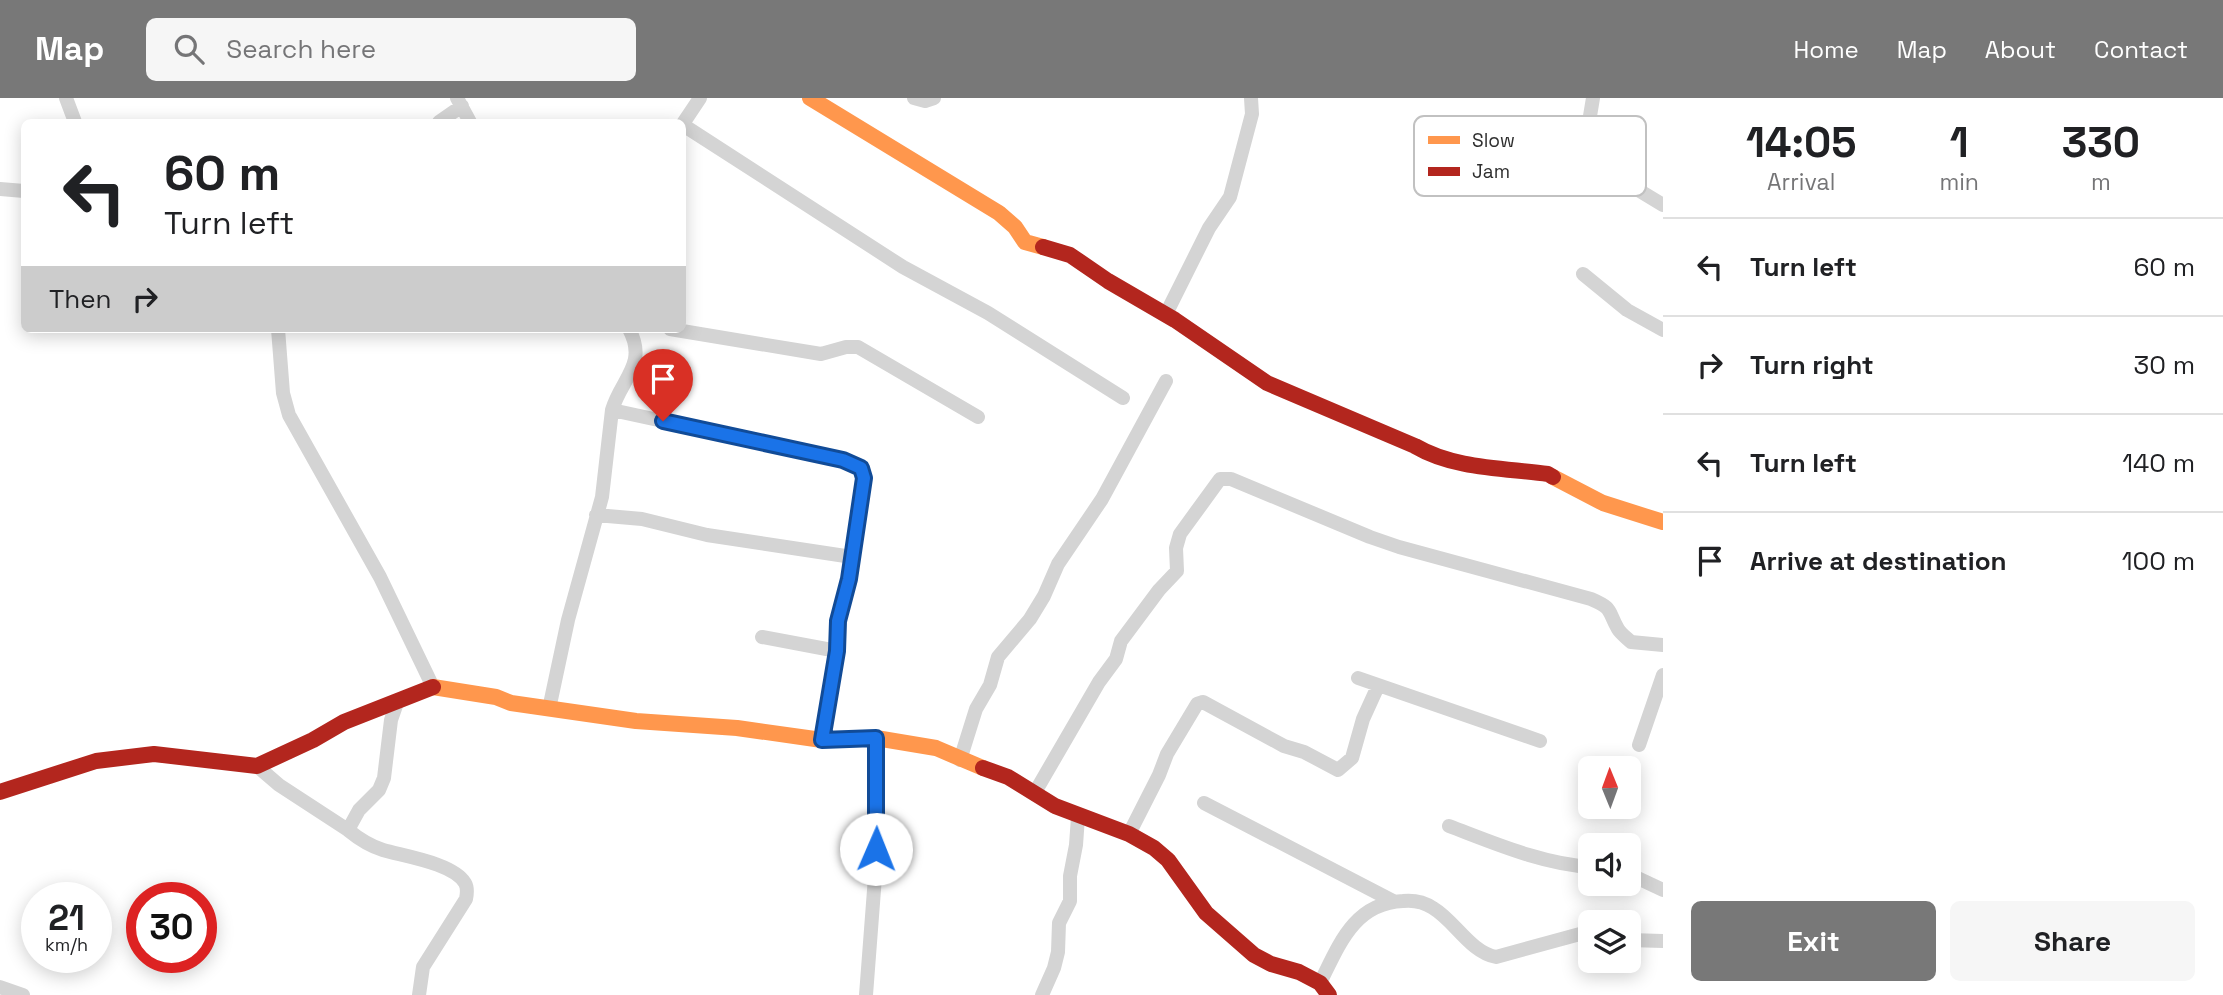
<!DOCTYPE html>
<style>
body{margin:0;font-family:"Space Grotesk",sans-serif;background:#f6f6f6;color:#202124;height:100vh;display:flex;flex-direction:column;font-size:26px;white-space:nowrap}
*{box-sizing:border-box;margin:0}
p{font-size:23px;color:#757577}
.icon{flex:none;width:38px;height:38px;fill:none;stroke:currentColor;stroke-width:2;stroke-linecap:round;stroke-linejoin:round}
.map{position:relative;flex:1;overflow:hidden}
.sheet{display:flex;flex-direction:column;background:#fff;width:560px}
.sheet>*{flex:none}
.banner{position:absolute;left:21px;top:21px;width:665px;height:214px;border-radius:10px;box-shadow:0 4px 18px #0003;background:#fff;color:#202124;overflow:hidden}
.needle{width:46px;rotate:359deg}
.fabs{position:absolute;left:1578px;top:658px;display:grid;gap:14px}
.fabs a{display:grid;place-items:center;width:63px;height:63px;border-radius:10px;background:#fff;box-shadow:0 4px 18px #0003;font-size:35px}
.speed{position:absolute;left:21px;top:784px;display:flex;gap:14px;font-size:35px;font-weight:700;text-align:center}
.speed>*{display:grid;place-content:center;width:91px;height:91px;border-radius:50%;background:#fff;box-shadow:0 4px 18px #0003;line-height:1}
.speed small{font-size:18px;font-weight:400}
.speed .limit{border:10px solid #d22;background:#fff;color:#111}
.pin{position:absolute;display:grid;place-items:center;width:60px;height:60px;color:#fff;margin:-72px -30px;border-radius:50% 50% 50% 0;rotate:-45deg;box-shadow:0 0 7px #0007}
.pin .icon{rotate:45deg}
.me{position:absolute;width:77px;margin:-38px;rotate:1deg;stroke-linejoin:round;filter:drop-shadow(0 0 5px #0008)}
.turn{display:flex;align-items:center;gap:24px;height:147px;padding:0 28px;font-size:32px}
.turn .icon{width:91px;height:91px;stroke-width:2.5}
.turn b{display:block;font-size:49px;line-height:60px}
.then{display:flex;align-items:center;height:66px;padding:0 28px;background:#0003;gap:14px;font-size:26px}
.eta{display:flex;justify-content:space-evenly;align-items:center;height:119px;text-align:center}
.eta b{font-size:42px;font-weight:800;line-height:49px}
.button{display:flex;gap:14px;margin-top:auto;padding:14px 28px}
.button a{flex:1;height:80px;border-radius:10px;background:#787878;color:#fff;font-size:28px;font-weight:800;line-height:80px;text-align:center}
.button a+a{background:#f6f6f6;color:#202124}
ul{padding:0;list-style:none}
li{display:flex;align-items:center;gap:21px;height:98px;padding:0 28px;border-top:2px solid #e0e0e0}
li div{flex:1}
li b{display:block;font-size:26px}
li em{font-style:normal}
header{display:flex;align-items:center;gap:42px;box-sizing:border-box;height:98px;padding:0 35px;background:#787878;color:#fff}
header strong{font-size:33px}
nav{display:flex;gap:38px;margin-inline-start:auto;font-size:24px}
.search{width:490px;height:63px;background:#f6f6f6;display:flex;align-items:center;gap:18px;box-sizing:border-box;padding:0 24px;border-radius:10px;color:#757577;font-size:26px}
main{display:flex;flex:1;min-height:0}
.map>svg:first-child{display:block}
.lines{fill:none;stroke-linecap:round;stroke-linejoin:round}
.street{stroke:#d4d4d4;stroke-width:14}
.slow{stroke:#ff974d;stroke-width:16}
.jam{stroke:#b3261e;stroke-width:16}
.route-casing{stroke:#114b97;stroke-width:18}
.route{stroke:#1a73e8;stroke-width:12}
.key{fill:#fff;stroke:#c1c1c1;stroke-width:2}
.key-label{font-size:19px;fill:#2f2f2f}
</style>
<header>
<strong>Map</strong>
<div class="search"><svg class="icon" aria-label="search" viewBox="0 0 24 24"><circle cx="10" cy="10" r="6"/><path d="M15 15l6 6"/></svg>Search here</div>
<nav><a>Home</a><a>Map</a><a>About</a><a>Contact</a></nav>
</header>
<main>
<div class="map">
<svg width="1663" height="897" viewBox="0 0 1663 897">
<rect width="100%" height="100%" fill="#fff"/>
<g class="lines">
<path class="street" d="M 66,0 L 75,24
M 457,0 L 470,24
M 914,0 L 925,3 L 934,0
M 439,24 L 462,8
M 682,27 L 700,0
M 683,27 L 903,169 L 988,215 L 1123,300
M 1440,69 L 1462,60 L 1491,61 L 1517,58 L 1541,62 L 1581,72 L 1635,90 L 1663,107
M 1581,72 L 1593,0
M 0,91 L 24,93
M 1583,176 L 1627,212 L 1663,232
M 1166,216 L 1209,130 L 1230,99 L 1252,16 L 1251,0
M 278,231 L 283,295 L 289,317 L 380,479 L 433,589
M 670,231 L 821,256 L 846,249 L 858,249 L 978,319
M 612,312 L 843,362 L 861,370 L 864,380 L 849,481 L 838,523 L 837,553 L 822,642
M 596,417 L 642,421 L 707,437 L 852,459
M 762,539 L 837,553
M 1358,580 L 1540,643
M 398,602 L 391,622 L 384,680 L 379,692 L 359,712 L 348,732 C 359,741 370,748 383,752 C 403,758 453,765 465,785 C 468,790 467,796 466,801 L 423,869 L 419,897
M 549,611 L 568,522 L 602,399 L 612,312 C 621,281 648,266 629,231
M 1639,647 L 1663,577
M 960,662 L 976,611 L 990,587 L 998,559 L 1030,521 L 1044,498 L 1058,466 L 1102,401 L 1166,283
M 257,668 L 279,687 L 348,732
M 1034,696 L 1099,584 L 1116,561 L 1121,543 L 1159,492 L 1177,473 L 1176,450 L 1180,436 L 1220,381 L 1231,381 L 1370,439 L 1399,449 L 1591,501 C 1614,511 1607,512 1618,531 C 1621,536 1627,540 1631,544 L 1663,547
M 1204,705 L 1393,803
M 1449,728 C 1494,745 1542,766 1591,769
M 1129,736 L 1159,677 L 1167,656 L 1197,606 L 1203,604 L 1284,648 L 1304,654 L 1338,672 L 1352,660 L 1363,621 L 1378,588
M 1629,776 L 1663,792
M 1629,842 L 1663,843
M 1320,885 C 1339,847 1354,805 1403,803 C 1413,802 1424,804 1433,810 C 1455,823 1470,854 1496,859 L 1591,833
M 0,889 L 23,897
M 866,897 L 875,779 L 876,640
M 1042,897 L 1054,870 L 1058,854 L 1059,825 L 1070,803 L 1070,778 L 1076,747 L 1078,719"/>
<path class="slow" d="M 810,0 L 999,115 L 1015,129 L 1025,144 L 1043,149
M 1553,379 L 1603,405 L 1663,424
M 433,589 L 496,599 L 511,605 L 636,623 L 737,630 L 822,642 L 876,640 L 936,650 L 983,670"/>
<path class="jam" d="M 1043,149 L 1070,157 L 1108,183 L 1175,222 L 1267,285 L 1415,348 C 1454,371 1504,370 1548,376 L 1553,379
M 983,670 L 1008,679 L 1055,708 L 1129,736 L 1154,750 L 1168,762 L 1206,815 L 1254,857 L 1271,866 L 1299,874 L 1320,885 L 1329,897
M 0,694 L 96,663 L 154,656 L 257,668 L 313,642 L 344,624 L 433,589"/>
</g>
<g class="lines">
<g class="route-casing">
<path id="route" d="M 663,323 L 843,362 L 861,370 L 864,380 L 849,481 L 838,523 L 837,553 L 822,642 L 876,640 L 876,751"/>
</g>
<use href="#route" class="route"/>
</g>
<rect x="1414" y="18" width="232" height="80" rx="10" class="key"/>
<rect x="1428" y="38" width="32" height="8" fill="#ff974d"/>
<rect x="1428" y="69" width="32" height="9" fill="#b3261e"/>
<g class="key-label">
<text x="1472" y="49">Slow</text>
<text x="1472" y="80">Jam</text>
</g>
</svg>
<div class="fabs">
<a><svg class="needle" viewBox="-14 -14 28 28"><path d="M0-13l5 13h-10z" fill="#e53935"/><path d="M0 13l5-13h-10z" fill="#757577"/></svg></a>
<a><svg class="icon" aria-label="sound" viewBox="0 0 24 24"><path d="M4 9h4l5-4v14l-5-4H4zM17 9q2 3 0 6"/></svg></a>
<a><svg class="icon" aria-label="layers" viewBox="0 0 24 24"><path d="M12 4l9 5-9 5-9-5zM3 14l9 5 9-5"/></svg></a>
</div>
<div class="speed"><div>21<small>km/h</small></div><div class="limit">30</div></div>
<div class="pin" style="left:663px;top:323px;background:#d93025"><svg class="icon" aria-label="arrive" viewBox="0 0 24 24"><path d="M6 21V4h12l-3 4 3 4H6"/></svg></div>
<svg class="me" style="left:876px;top:751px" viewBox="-20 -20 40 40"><circle r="19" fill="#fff"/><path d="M0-13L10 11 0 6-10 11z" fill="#1a73e8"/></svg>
<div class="banner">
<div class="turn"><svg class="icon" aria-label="left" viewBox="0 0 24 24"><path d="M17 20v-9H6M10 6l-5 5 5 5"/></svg><div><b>60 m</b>Turn left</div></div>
<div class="then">Then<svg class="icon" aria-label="right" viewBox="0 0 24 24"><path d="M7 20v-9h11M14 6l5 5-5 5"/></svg></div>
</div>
</div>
<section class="sheet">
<div class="eta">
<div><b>14:05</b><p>Arrival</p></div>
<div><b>1</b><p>min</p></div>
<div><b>330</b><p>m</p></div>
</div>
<ul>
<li><svg class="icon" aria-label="left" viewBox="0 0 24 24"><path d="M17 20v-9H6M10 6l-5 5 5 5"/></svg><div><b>Turn left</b></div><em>60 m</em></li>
<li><svg class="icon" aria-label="right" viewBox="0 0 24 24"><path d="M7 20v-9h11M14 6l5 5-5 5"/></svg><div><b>Turn right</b></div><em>30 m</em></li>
<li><svg class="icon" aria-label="left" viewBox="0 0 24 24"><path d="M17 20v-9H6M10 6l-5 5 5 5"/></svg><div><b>Turn left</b></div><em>140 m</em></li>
<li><svg class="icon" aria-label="arrive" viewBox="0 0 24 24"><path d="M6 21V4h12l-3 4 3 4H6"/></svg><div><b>Arrive at destination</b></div><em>100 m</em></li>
</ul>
<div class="button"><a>Exit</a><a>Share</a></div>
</section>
</main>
